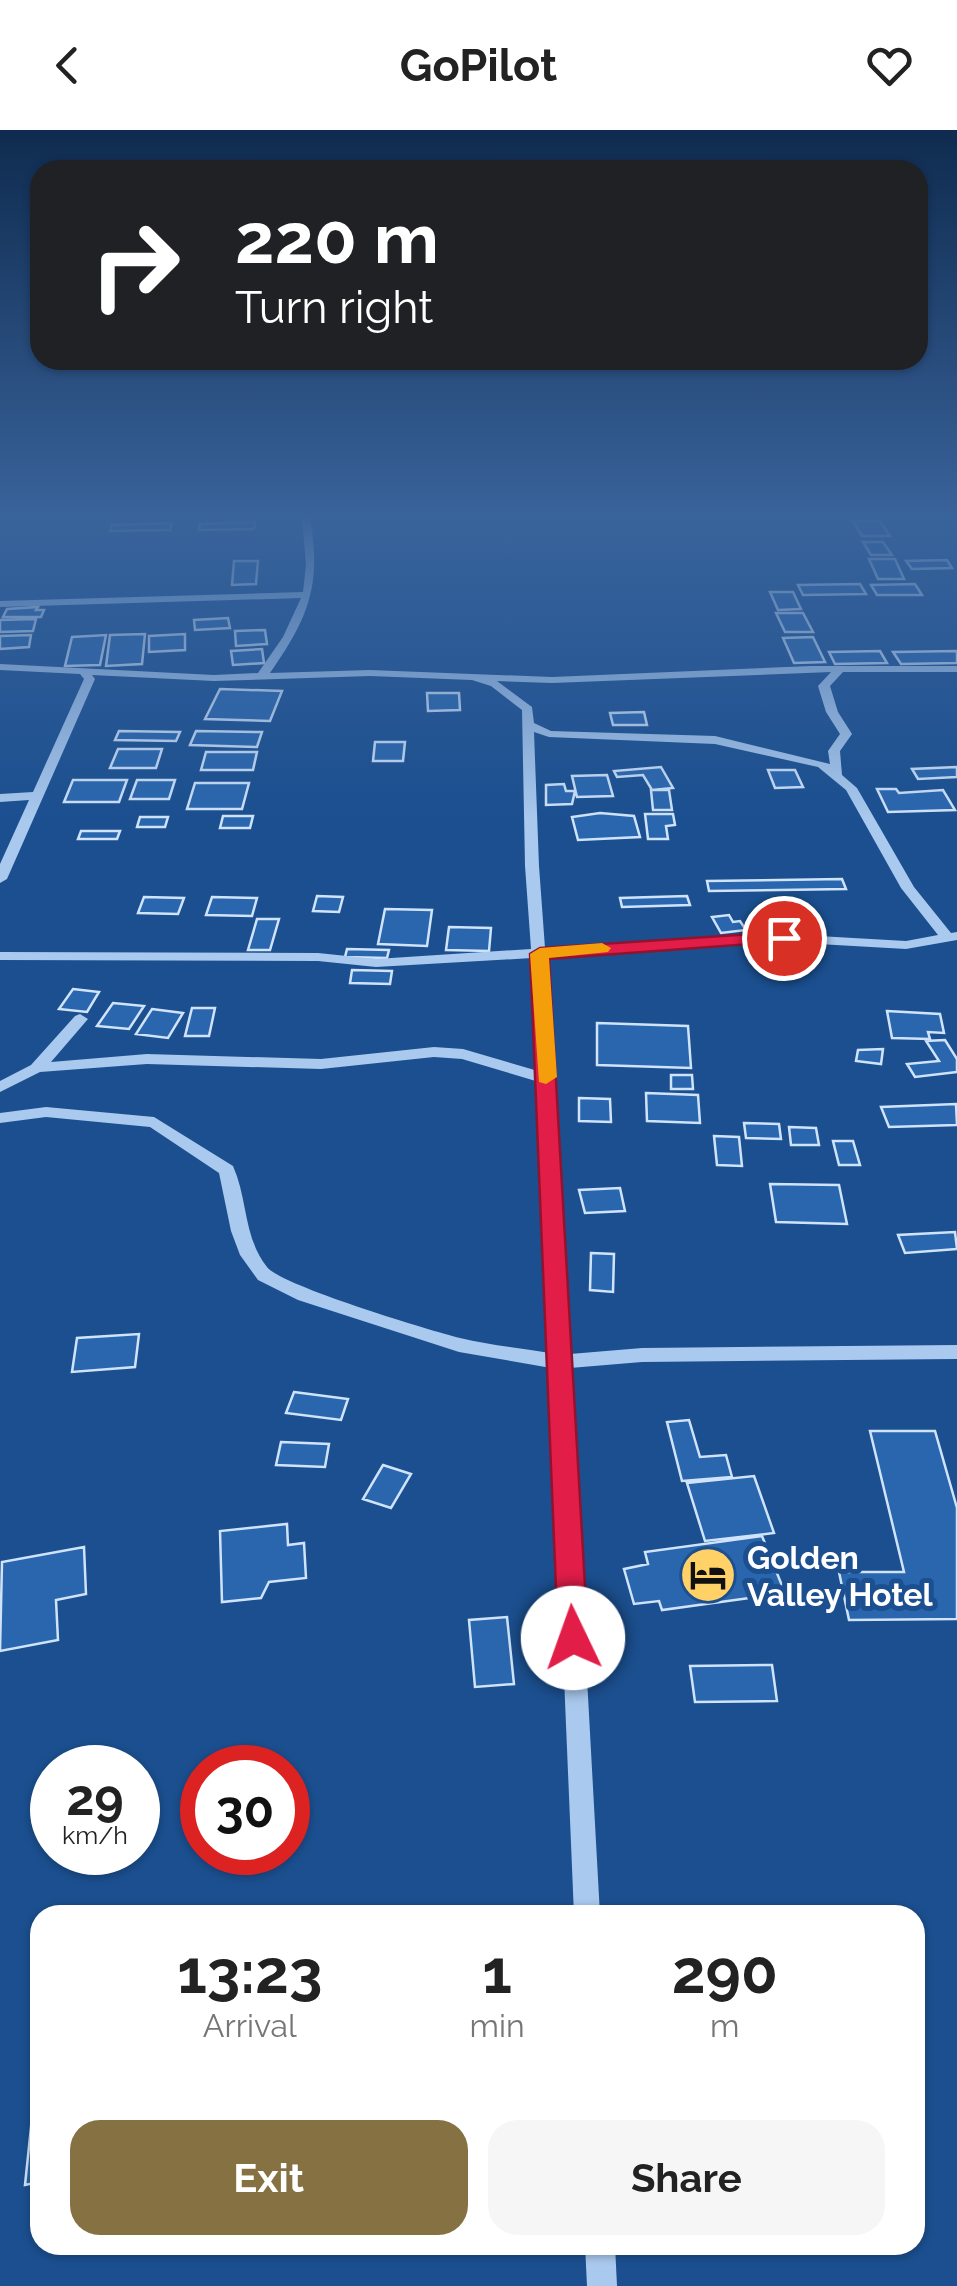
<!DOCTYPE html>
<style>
body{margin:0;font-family:Raleway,sans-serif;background:#f6f6f6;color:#222;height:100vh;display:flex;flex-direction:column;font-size:38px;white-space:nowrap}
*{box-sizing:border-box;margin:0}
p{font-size:32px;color:#767676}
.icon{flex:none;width:55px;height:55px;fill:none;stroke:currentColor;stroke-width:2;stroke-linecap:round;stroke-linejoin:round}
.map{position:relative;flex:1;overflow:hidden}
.sheet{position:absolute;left:30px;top:1775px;width:895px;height:350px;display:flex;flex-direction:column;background:#fff;border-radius:30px;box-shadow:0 2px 8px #0004}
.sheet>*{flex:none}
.guide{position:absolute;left:30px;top:30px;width:898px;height:210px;border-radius:30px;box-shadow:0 2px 8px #0004;background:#202124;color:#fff;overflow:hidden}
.speed{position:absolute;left:30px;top:1615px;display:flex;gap:20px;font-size:50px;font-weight:700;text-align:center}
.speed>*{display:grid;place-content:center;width:130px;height:130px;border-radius:50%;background:#fff;box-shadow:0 2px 8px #0004;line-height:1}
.speed small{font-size:25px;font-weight:400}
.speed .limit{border:15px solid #d22;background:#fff;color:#111}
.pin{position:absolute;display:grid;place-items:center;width:85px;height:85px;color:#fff;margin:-42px;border:5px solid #fff;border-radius:50%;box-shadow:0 2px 10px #0007}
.me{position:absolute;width:110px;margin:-55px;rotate:357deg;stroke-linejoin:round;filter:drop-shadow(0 0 8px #0008)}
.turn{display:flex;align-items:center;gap:35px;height:210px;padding:0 40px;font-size:45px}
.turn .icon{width:130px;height:130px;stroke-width:2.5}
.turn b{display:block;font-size:70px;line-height:85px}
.eta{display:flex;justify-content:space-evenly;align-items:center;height:170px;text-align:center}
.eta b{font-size:60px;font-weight:700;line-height:70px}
.cta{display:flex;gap:20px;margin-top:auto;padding:20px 40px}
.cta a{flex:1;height:115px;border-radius:30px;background:#857141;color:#fff;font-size:40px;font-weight:700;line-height:115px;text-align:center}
.cta a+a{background:#f6f6f6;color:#222}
header{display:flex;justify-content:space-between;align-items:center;height:130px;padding:0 40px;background:#fff;font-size:45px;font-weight:700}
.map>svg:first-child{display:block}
.building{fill:#2a66ad;stroke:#cfe3fa;stroke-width:2.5}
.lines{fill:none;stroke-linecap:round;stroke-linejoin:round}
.minor{fill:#a9c9ee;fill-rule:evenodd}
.route{fill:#e11d48;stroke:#92132f;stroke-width:2.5}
.slow{fill:#f59e0b}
.labels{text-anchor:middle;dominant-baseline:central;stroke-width:10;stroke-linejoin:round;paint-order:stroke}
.near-poi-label{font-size:32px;font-weight:bold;fill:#fff;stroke:#1b4f8f;text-anchor:start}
</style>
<header><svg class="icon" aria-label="back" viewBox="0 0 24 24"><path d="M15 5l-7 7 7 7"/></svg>GoPilot<svg class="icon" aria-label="heart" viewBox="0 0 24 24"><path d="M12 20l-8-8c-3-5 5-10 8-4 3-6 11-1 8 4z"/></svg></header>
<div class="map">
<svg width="957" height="2156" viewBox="0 0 957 2156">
<rect width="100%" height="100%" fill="#1b4f8f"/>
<path class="building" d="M 853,391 L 880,391 L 890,406 L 862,406 Z
M 255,392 L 254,399 L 199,400 L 200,394 Z
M 172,393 L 170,400 L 110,401 L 112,395 Z
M 863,412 L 883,412 L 892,425 L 871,425 Z
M 869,429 L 895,429 L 904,449 L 878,449 Z
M 947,430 L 952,438 L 912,439 L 906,431 Z
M 234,431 L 258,431 L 256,454 L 232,455 Z
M 860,454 L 866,464 L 803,465 L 798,455 Z
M 915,454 L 922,465 L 877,465 L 871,455 Z
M 770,462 L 793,462 L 801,479 L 778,480 Z
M 38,477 L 36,480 L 44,480 L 41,487 L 3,487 L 7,479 Z
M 776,483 L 803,483 L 813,502 L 785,502 Z
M 228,488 L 230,498 L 195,500 L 194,490 Z
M 36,489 L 33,501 L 0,502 L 0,490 Z
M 265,500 L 267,514 L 236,516 L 235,501 Z
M 145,504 L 142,534 L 106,536 L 110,505 Z
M 185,504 L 185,520 L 149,522 L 149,506 Z
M 31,505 L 29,517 L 0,519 L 0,506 Z
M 106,505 L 100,535 L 65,536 L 72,507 Z
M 813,507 L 825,532 L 794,533 L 783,508 Z
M 262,519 L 264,533 L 233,535 L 231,521 Z
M 880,521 L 887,533 L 835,534 L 829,522 Z
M 957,521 L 957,533 L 901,534 L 893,522 Z
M 220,559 L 282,561 L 270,591 L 205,589 Z
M 427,563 L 459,563 L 460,580 L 428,581 Z
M 644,582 L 647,595 L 613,595 L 610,583 Z
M 119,601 L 180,602 L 176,611 L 115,610 Z
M 196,601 L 262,602 L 257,617 L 190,615 Z
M 375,612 L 405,612 L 403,631 L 373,631 Z
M 118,619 L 162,619 L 156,638 L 110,638 Z
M 206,622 L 257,622 L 253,640 L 201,640 Z
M 661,637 L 673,658 L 652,660 L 643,645 L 617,647 L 614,641 Z
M 957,637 L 957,647 L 918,649 L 912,639 Z
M 768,640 L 795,640 L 803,657 L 775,658 Z
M 607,645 L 613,666 L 577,667 L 572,646 Z
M 73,650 L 127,650 L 119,672 L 64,672 Z
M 137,650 L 175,650 L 169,669 L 130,669 Z
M 195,653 L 249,653 L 242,679 L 187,679 Z
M 564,654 L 566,661 L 575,661 L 572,674 L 546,675 L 546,655 Z
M 877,659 L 896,659 L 899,663 L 943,660 L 955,680 L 888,682 Z
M 651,660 L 669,660 L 672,680 L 653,680 Z
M 600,683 L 634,686 L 640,707 L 578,710 L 572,687 Z
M 645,684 L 673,684 L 675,695 L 666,696 L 668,709 L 648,709 Z
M 223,686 L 253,686 L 250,698 L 220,698 Z
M 140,687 L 168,687 L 165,697 L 137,697 Z
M 81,701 L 120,701 L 117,709 L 78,709 Z
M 842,749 L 846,759 L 709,761 L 707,751 Z
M 317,766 L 343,767 L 339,782 L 313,781 Z
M 687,766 L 690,775 L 622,777 L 620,768 Z
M 144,767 L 184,768 L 178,784 L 138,783 Z
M 212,767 L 257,768 L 252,786 L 206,785 Z
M 385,779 L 432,780 L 427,816 L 378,814 Z
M 729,785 L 733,792 L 740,791 L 746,800 L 721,803 L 712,787 Z
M 257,789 L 279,789 L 270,820 L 248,820 Z
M 449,797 L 491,798 L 489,821 L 446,820 Z
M 347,819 L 389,820 L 387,828 L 345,827 Z
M 352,840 L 392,841 L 390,854 L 350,853 Z
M 73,859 L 99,862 L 87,882 L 59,879 Z
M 113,873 L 144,876 L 129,899 L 97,896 Z
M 192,878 L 215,878 L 209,906 L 185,906 Z
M 152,879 L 183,883 L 168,908 L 136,904 Z
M 887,881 L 940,884 L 944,903 L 928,902 L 930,909 L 892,908 Z
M 597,893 L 688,896 L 691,938 L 597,935 Z
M 945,910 L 957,929 L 957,942 L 915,947 L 907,934 L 939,931 L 926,911 Z
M 883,919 L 881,934 L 856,931 L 858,920 Z
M 671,945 L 692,945 L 693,959 L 671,959 Z
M 646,963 L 698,965 L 700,993 L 647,991 Z
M 579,968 L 610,969 L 611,992 L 579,991 Z
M 956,974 L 957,995 L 889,997 L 881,977 Z
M 744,993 L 779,994 L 781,1009 L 746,1008 Z
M 789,997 L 816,998 L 819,1015 L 791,1015 Z
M 714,1006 L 739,1007 L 742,1036 L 717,1035 Z
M 833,1011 L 853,1011 L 860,1035 L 839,1035 Z
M 770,1054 L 839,1055 L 847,1094 L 776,1092 Z
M 620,1058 L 625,1081 L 585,1083 L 579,1060 Z
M 955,1102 L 957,1119 L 905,1123 L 898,1105 Z
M 591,1123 L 614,1124 L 613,1162 L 590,1160 Z
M 139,1204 L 135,1237 L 72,1242 L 77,1208 Z
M 294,1262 L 348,1269 L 341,1290 L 286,1283 Z
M 689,1290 L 700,1327 L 726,1325 L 732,1347 L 682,1351 L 667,1292 Z
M 870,1301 L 935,1301 L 957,1378 L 957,1489 L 849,1490 L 839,1442 L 904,1442 Z
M 281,1312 L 329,1314 L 325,1337 L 276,1335 Z
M 383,1335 L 411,1344 L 391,1378 L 363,1369 Z
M 754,1346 L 774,1403 L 705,1411 L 687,1353 Z
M 287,1394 L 288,1415 L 304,1413 L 306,1448 L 269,1452 L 261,1468 L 222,1472 L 220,1401 Z
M 762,1406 L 785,1463 L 662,1480 L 659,1471 L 634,1474 L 624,1439 L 648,1434 L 645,1422 Z
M 84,1417 L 86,1464 L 56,1470 L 58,1510 L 0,1521 L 2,1432 Z
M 507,1487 L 514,1554 L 475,1557 L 469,1490 Z
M 772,1535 L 777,1571 L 695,1572 L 690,1536 Z
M 33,1978 L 40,1978 L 40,2052 L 25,2055 Z"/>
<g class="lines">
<path class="minor" d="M 302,388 L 310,388 C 322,456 308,488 270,543 L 370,540 L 552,547 L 811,536 L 957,536 L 957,542 L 843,542 L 830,556 L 838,582 L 852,604 L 840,621 L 842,645 L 857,658 L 914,757 L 951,803 L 957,802 L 957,810 L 906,819 L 783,812 L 546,827 L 570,1224 L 642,1218 L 957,1215 L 957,1229 L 642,1232 L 570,1238 L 600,1785 L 574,1785 L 551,1238 L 459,1222 L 298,1170 L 258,1150 L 240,1125 L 231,1101 L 219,1043 L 150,997 L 46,987 L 0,993 L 0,983 L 46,977 L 154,987 L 233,1036 C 248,1069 243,1107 267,1137 C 282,1156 429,1200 460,1208 C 489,1215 520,1218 550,1223 L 539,952 L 462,929 L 434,927 L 321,939 L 147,934 L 40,942 L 0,962 L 0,951 L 31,935 L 75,886 L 80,884 L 88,889 L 51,932 L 147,924 L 321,929 L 434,917 L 463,919 L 538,941 L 532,828 L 376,837 L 318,831 L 0,830 L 0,822 L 318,823 L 376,829 L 531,819 L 525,736 L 522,580 L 491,556 L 472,550 L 370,546 L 214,551 L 92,545 L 95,549 L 7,749 L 0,753 L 0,734 L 29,670 L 0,672 L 0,664 L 33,662 L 84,549 L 80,544 L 0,540 L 0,534 L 214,545 L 258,543 L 283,507 L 301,468 L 0,477 L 0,471 L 303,462 L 306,435 ZM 831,542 L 818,556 L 826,582 L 840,604 L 828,621 L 830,634 L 715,606 L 551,601 L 534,593 L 532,577 L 497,551 L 552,553 ZM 534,602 L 549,607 L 715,614 L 818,637 L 846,660 L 901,758 L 938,805 L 906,811 L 783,804 L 545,818 L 539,736 Z
M 585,2115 L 615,2115 L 617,2156 L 587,2156 Z"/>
</g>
<linearGradient id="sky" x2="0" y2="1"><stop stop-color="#0f2b4f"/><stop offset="0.56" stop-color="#39639b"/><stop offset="1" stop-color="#39639b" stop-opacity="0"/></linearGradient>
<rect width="957" height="690" fill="url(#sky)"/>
<path class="route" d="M 784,802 L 793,808 L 790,811 L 549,829 L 588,1508 L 584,1517 L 573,1521 L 563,1517 L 558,1508 L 530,824 L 540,818 Z"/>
<path class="slow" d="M 602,813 L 611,818 L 608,822 L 549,828 L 557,947 L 546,954 L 539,952 L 530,824 L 540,818 Z"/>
<defs>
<g id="hotel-disc" transform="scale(2.875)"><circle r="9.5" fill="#ffd166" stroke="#1b4f8f"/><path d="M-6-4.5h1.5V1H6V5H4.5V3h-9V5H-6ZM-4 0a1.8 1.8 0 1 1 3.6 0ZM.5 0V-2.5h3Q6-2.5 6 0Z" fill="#111"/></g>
</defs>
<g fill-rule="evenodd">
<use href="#hotel-disc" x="708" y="1445"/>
</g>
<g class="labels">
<g class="near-poi-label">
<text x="747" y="1427">Golden<tspan x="747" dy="37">Valley Hotel</tspan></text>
</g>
</g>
</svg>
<div class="speed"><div>29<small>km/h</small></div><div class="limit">30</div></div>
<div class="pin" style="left:784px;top:808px;background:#d93025"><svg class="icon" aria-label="arrive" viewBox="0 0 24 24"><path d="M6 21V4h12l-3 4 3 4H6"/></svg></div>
<svg class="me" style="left:573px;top:1508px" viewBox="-20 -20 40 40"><circle r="19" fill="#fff"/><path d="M0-13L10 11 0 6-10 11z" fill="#e11d48"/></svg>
<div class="guide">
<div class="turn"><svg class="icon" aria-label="right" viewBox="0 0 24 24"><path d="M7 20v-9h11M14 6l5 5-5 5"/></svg><div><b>220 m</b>Turn right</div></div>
</div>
<section class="sheet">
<div class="eta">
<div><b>13:23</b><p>Arrival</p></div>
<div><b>1</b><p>min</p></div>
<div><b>290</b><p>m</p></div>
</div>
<div class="cta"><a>Exit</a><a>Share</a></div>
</section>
</div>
